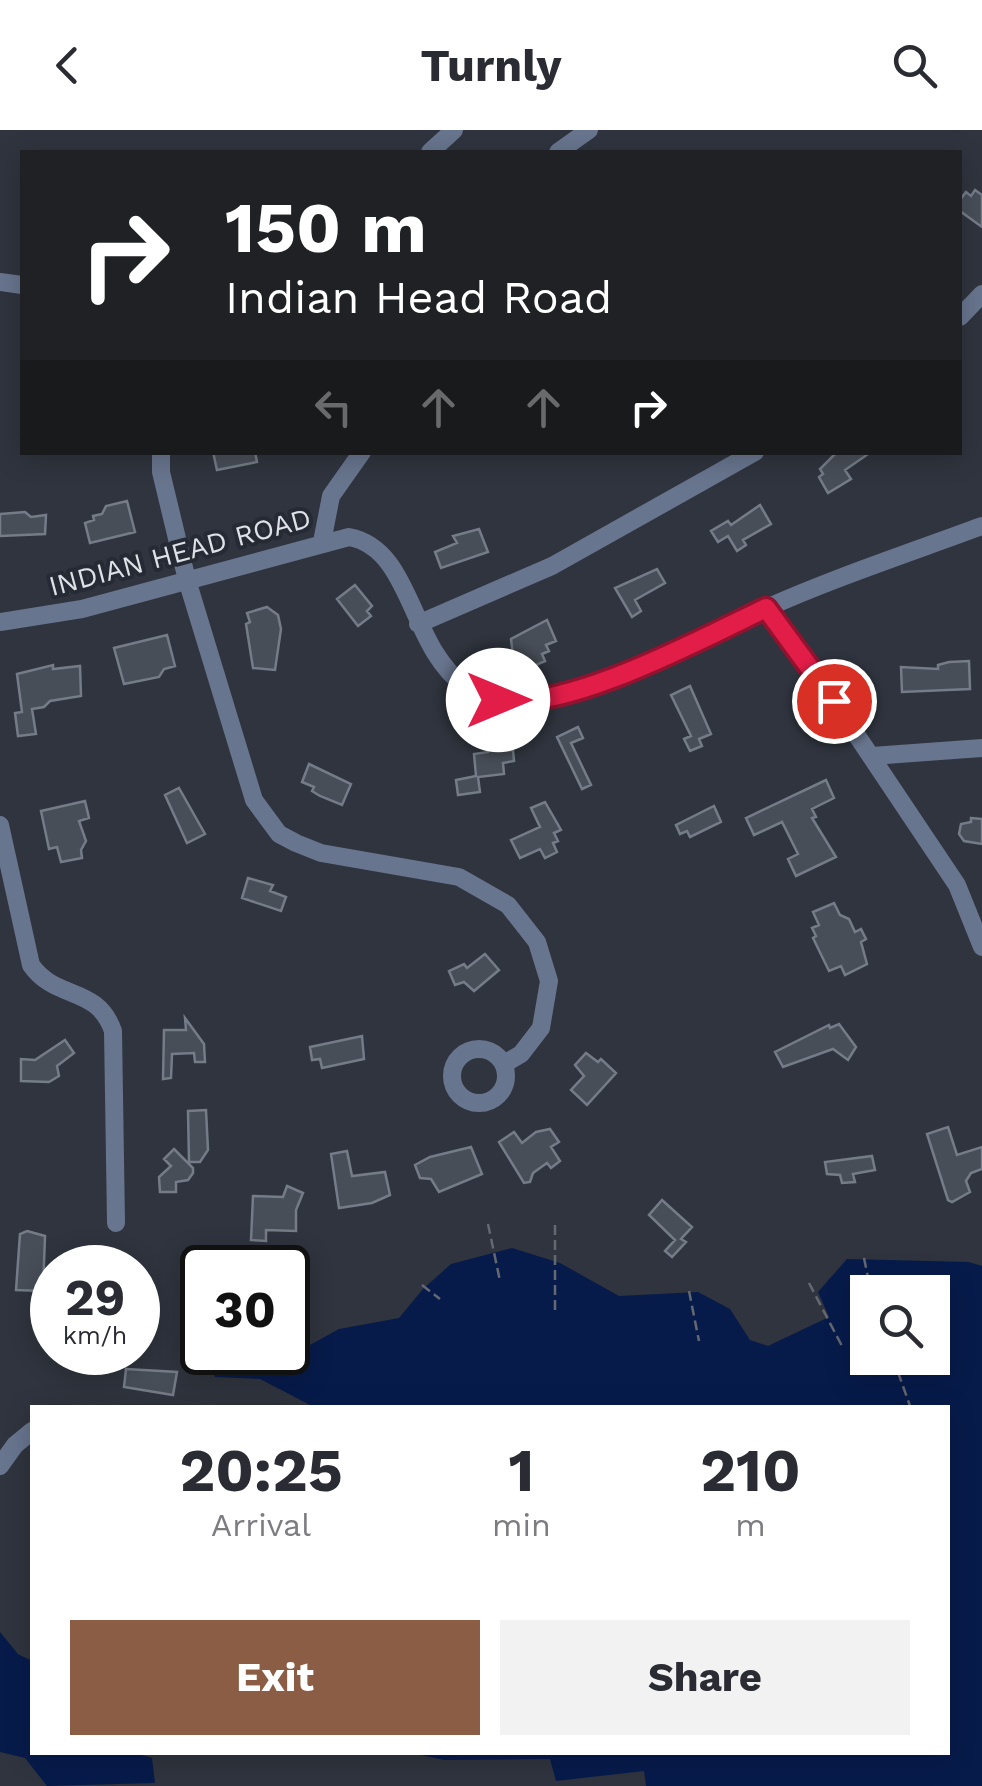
<!DOCTYPE html>
<style>
body{margin:0;font-family:"Work Sans",sans-serif;background:#f2f2f3;color:#2b2b33;height:100vh;display:flex;flex-direction:column;font-size:38px;white-space:nowrap}
*{box-sizing:border-box;margin:0}
p{font-size:32px;color:#7c7c81}
.icon{flex:none;width:55px;height:55px;fill:none;stroke:currentColor;stroke-width:2;stroke-linecap:round;stroke-linejoin:round}
.map{position:relative;flex:1;overflow:hidden}
.side{position:absolute;left:30px;top:1275px;width:920px;height:350px;display:flex;flex-direction:column;background:#fff;border-radius:0px;box-shadow:0 5px 25px #0003}
.side>*{flex:none}
.hud{position:absolute;left:20px;top:20px;width:942px;height:305px;border-radius:0px;box-shadow:0 5px 25px #0003;background:#202124;color:#fff;overflow:hidden}
.controls{position:absolute;left:850px;top:1145px;display:grid;gap:20px}
.controls a{display:grid;place-items:center;width:100px;height:100px;border-radius:0px;background:#fff;box-shadow:0 5px 25px #0003;font-size:50px}
.speed{position:absolute;left:30px;top:1115px;display:flex;gap:20px;font-size:50px;font-weight:700;text-align:center}
.speed>*{display:grid;place-content:center;width:130px;height:130px;border-radius:50%;background:#fff;box-shadow:0 5px 25px #0003;line-height:1}
.speed small{font-size:25px;font-weight:400}
.speed .limit{border:5px solid #111;border-radius:15px;background:#fff;color:#111}
.pin{position:absolute;display:grid;place-items:center;width:85px;height:85px;color:#fff;margin:-42px;border:5px solid #fff;border-radius:50%;box-shadow:0 2px 10px #0007}
.me{position:absolute;width:110px;margin:-55px;rotate:90deg;stroke-linejoin:round;filter:drop-shadow(0 0 8px #0008)}
.turn{display:flex;align-items:center;gap:35px;height:210px;padding:0 40px;font-size:45px}
.turn .icon{width:130px;height:130px;stroke-width:2.5}
.turn b{display:block;font-size:70px;line-height:85px}
.lanes{display:flex;align-items:center;height:95px;padding:0 40px;background:#0003;justify-content:center;gap:50px;direction:ltr}
.lanes .off{opacity:.35}
.eta{display:flex;justify-content:space-evenly;align-items:center;height:170px;text-align:center}
.eta b{font-size:60px;font-weight:700;line-height:70px}
.button{display:flex;gap:20px;margin-top:auto;padding:20px 40px}
.button a{flex:1;height:115px;border-radius:0px;background:#8a5d44;color:#fff;font-size:40px;font-weight:700;line-height:115px;text-align:center}
.button a+a{background:#f2f2f3;color:#2b2b33}
header{display:flex;justify-content:space-between;align-items:center;height:130px;padding:0 40px;background:#fff;font-size:45px;font-weight:700}
.map>svg:first-child{display:block}
.water{fill:#071b4b;fill-rule:evenodd}
.building{fill:#484e58;stroke:#757c87;stroke-width:2.5}
.lines{fill:none;stroke-linecap:round;stroke-linejoin:round}
.path{stroke:#646871;stroke-width:2.5;stroke-dasharray:10 5;stroke-linecap:butt}
.minor{stroke:#68758e;stroke-width:18}
.route-casing{stroke:#92132f;stroke-width:25}
.route{stroke:#e11d48;stroke-width:18}
.labels{text-anchor:middle;dominant-baseline:central;stroke-width:8;stroke-linejoin:round;paint-order:stroke}
.street-label{font-size:28px;fill:#dee2e8;stroke:#252a34}
</style>
<header><svg class="icon" aria-label="back" viewBox="0 0 24 24"><path d="M15 5l-7 7 7 7"/></svg>Turnly<svg class="icon" aria-label="search" viewBox="0 0 24 24"><circle cx="10" cy="10" r="6"/><path d="M15 15l6 6"/></svg></header>
<div class="map">
<svg width="982" height="1656" viewBox="0 0 982 1656">
<rect width="100%" height="100%" fill="#2f343e"/>
<path class="water" d="M 512,1118 L 560,1133 L 619,1166 L 698,1162 L 730,1179 L 750,1210 L 768,1216 L 829,1187 L 818,1162 L 847,1129 L 969,1132 L 982,1136 L 982,1656 L 646,1656 L 644,1641 L 556,1651 L 550,1629 L 444,1630 L 412,1623 L 948,1622 L 948,1278 L 314,1277 L 260,1249 L 215,1247 L 203,1223 L 288,1222 L 288,1209 L 299,1221 L 339,1199 L 399,1188 L 423,1159 L 451,1134 ZM 868,1162 L 932,1162 L 932,1228 L 868,1228 Z
M 0,1502 L 18,1524 L 32,1531 L 32,1622 L 138,1624 L 152,1628 L 155,1653 L 47,1656 L 25,1628 L 0,1622 Z"/>
<path class="building" d="M 975,60 L 982,65 L 982,97 L 960,81 L 960,70 L 966,62 L 971,66 Z
M 213,322 L 255,322 L 257,332 L 217,340 Z
M 837,322 L 871,322 L 845,340 L 851,349 L 828,363 L 819,347 L 823,344 L 820,339 Z
M 127,371 L 135,402 L 90,413 L 85,393 L 94,390 L 93,386 L 102,384 L 106,376 Z
M 760,375 L 771,394 L 743,410 L 746,415 L 737,421 L 728,406 L 718,412 L 711,401 L 728,391 L 731,395 Z
M 25,382 L 31,387 L 46,385 L 45,404 L 0,406 L 0,384 Z
M 479,399 L 488,422 L 441,438 L 435,422 L 457,413 L 453,406 Z
M 657,439 L 665,453 L 635,470 L 641,481 L 632,487 L 615,458 Z
M 355,455 L 372,476 L 367,481 L 371,486 L 358,496 L 337,469 Z
M 267,477 L 278,485 L 281,499 L 275,540 L 253,538 L 246,494 L 250,492 L 247,483 Z
M 547,490 L 556,511 L 546,515 L 549,521 L 542,524 L 545,531 L 529,538 L 527,560 L 513,526 L 511,509 Z
M 167,505 L 175,536 L 164,539 L 159,547 L 124,554 L 114,518 Z
M 969,531 L 970,559 L 902,562 L 901,537 L 938,539 L 938,535 L 949,532 Z
M 53,535 L 53,539 L 80,536 L 81,566 L 50,571 L 44,577 L 32,579 L 36,604 L 18,606 L 15,583 L 22,582 L 17,544 Z
M 690,556 L 711,604 L 699,609 L 702,616 L 690,621 L 684,609 L 691,606 L 671,565 Z
M 578,597 L 583,608 L 571,613 L 591,655 L 582,659 L 557,607 Z
M 499,616 L 501,621 L 513,620 L 514,631 L 503,633 L 504,644 L 478,647 L 480,662 L 458,665 L 456,650 L 476,646 L 474,624 L 488,622 L 487,617 Z
M 309,634 L 351,654 L 342,675 L 320,666 L 312,661 L 314,657 L 302,652 Z
M 826,650 L 834,668 L 812,679 L 816,687 L 812,688 L 836,727 L 796,746 L 788,729 L 798,724 L 782,692 L 754,705 L 746,688 Z
M 179,658 L 205,704 L 187,713 L 165,665 Z
M 85,671 L 89,688 L 79,691 L 86,711 L 81,720 L 82,728 L 61,732 L 57,717 L 49,719 L 41,681 Z
M 545,672 L 561,700 L 554,703 L 558,711 L 553,713 L 557,722 L 545,728 L 540,719 L 520,728 L 511,710 L 540,697 L 531,678 Z
M 714,676 L 721,692 L 690,707 L 687,701 L 680,704 L 676,695 Z
M 971,688 L 982,689 L 982,714 L 964,711 L 959,704 L 961,694 L 971,692 Z
M 248,748 L 273,755 L 270,761 L 286,767 L 281,781 L 242,768 Z
M 834,773 L 840,785 L 849,789 L 855,802 L 861,799 L 866,809 L 861,812 L 867,834 L 845,845 L 841,836 L 829,841 L 813,808 L 816,806 L 812,798 L 819,795 L 813,782 Z
M 485,824 L 499,840 L 474,861 L 464,852 L 455,855 L 449,841 L 464,834 L 467,838 Z
M 185,888 L 204,914 L 205,932 L 195,932 L 194,923 L 172,924 L 171,948 L 163,949 L 164,900 L 186,900 Z
M 839,894 L 856,917 L 848,930 L 833,919 L 783,937 L 775,922 L 829,895 L 830,898 Z
M 362,906 L 364,929 L 322,938 L 320,929 L 312,930 L 310,917 Z
M 65,910 L 74,923 L 57,936 L 59,946 L 49,952 L 21,951 L 21,929 L 35,930 Z
M 586,923 L 598,932 L 601,929 L 616,943 L 587,975 L 571,960 L 584,946 L 575,935 Z
M 206,980 L 208,1020 L 200,1032 L 189,1032 L 188,981 Z
M 948,997 L 957,1025 L 982,1017 L 982,1039 L 971,1043 L 966,1051 L 970,1062 L 952,1072 L 948,1070 L 927,1004 Z
M 550,999 L 559,1012 L 551,1017 L 560,1031 L 551,1038 L 547,1033 L 533,1043 L 530,1052 L 524,1053 L 499,1012 L 514,1002 L 522,1013 L 536,1002 Z
M 471,1017 L 482,1044 L 439,1062 L 431,1049 L 420,1048 L 415,1035 L 430,1027 Z
M 174,1019 L 193,1038 L 193,1043 L 188,1050 L 176,1052 L 176,1062 L 160,1062 L 159,1047 L 171,1036 L 164,1029 Z
M 347,1021 L 352,1046 L 385,1042 L 390,1065 L 372,1073 L 339,1078 L 331,1024 Z
M 872,1026 L 875,1040 L 853,1044 L 855,1052 L 842,1053 L 840,1045 L 827,1044 L 825,1032 Z
M 287,1056 L 303,1063 L 296,1080 L 296,1101 L 266,1100 L 266,1111 L 251,1110 L 253,1066 L 283,1067 Z
M 662,1070 L 692,1097 L 681,1109 L 686,1112 L 672,1127 L 665,1121 L 675,1110 L 649,1085 Z
M 27,1101 L 45,1106 L 43,1161 L 16,1160 L 20,1104 Z
M 126,1239 L 177,1242 L 173,1265 L 124,1257 Z"/>
<g class="lines">
<path class="path" d="M 488,1094 L 500,1151
M 555,1095 L 555,1180
M 864,1128 L 871,1162
M 809,1153 L 843,1218
M 422,1155 L 440,1169
M 689,1161 L 699,1211
M 893,1228 L 910,1276"/>
<path class="minor" d="M 430,22 L 454,0
M 558,22 L 589,0
M 0,152 L 22,155
M 960,187 L 982,164
M 161,322 L 161,342 L 187,450 L 254,670 L 279,704 L 296,713 L 321,723 L 459,747 L 508,775 L 537,812 L 549,851 L 541,898 L 521,924 L 504,934
M 322,412 L 331,366 L 362,322
M 766,478 L 797,516 L 957,755 L 982,817
M 0,492 L 82,479 L 349,407 C 413,419 409,517 465,556 C 488,572 518,576 545,571 C 611,558 700,508 762,480 C 833,448 909,423 982,396
M 418,494 L 552,436 L 755,322
M 872,626 L 982,618
M 0,695 L 31,835 C 56,871 97,855 113,901 L 116,1093
M452 946a27 27 0 1 1 54 0a27 27 0 1 1-54 0Z
M 0,1336 L 15,1315 L 32,1301"/>
</g>
<g class="lines">
<g class="route-casing">
<path id="route" d="M 498,570 C 566,582 701,509 766,478 L 834,571"/>
</g>
<use href="#route" class="route"/>
</g>
<g class="labels">
<g class="street-label">
<text transform="translate(180 422) rotate(-15)">INDIAN HEAD ROAD</text>
</g>
</g>
</svg>
<div class="controls">
<a><svg class="icon" aria-label="search" viewBox="0 0 24 24"><circle cx="10" cy="10" r="6"/><path d="M15 15l6 6"/></svg></a>
</div>
<div class="speed"><div>29<small>km/h</small></div><div class="limit">30</div></div>
<div class="pin" style="left:834px;top:571px;background:#d93025"><svg class="icon" aria-label="arrive" viewBox="0 0 24 24"><path d="M6 21V4h12l-3 4 3 4H6"/></svg></div>
<svg class="me" style="left:498px;top:570px" viewBox="-20 -20 40 40"><circle r="19" fill="#fff"/><path d="M0-13L10 11 0 6-10 11z" fill="#e11d48"/></svg>
<div class="hud">
<div class="turn"><svg class="icon" aria-label="right" viewBox="0 0 24 24"><path d="M7 20v-9h11M14 6l5 5-5 5"/></svg><div><b>150 m</b>Indian Head Road</div></div>
<div class="lanes"><svg class="icon off" aria-label="left" viewBox="0 0 24 24"><path d="M17 20v-9H6M10 6l-5 5 5 5"/></svg><svg class="icon off" aria-label="ahead" viewBox="0 0 24 24"><path d="M12 20V5M6 11l6-6 6 6"/></svg><svg class="icon off" aria-label="ahead" viewBox="0 0 24 24"><path d="M12 20V5M6 11l6-6 6 6"/></svg><svg class="icon" aria-label="right" viewBox="0 0 24 24"><path d="M7 20v-9h11M14 6l5 5-5 5"/></svg></div>
</div>
<section class="side">
<div class="eta">
<div><b>20:25</b><p>Arrival</p></div>
<div><b>1</b><p>min</p></div>
<div><b>210</b><p>m</p></div>
</div>
<div class="button"><a>Exit</a><a>Share</a></div>
</section>
</div>
